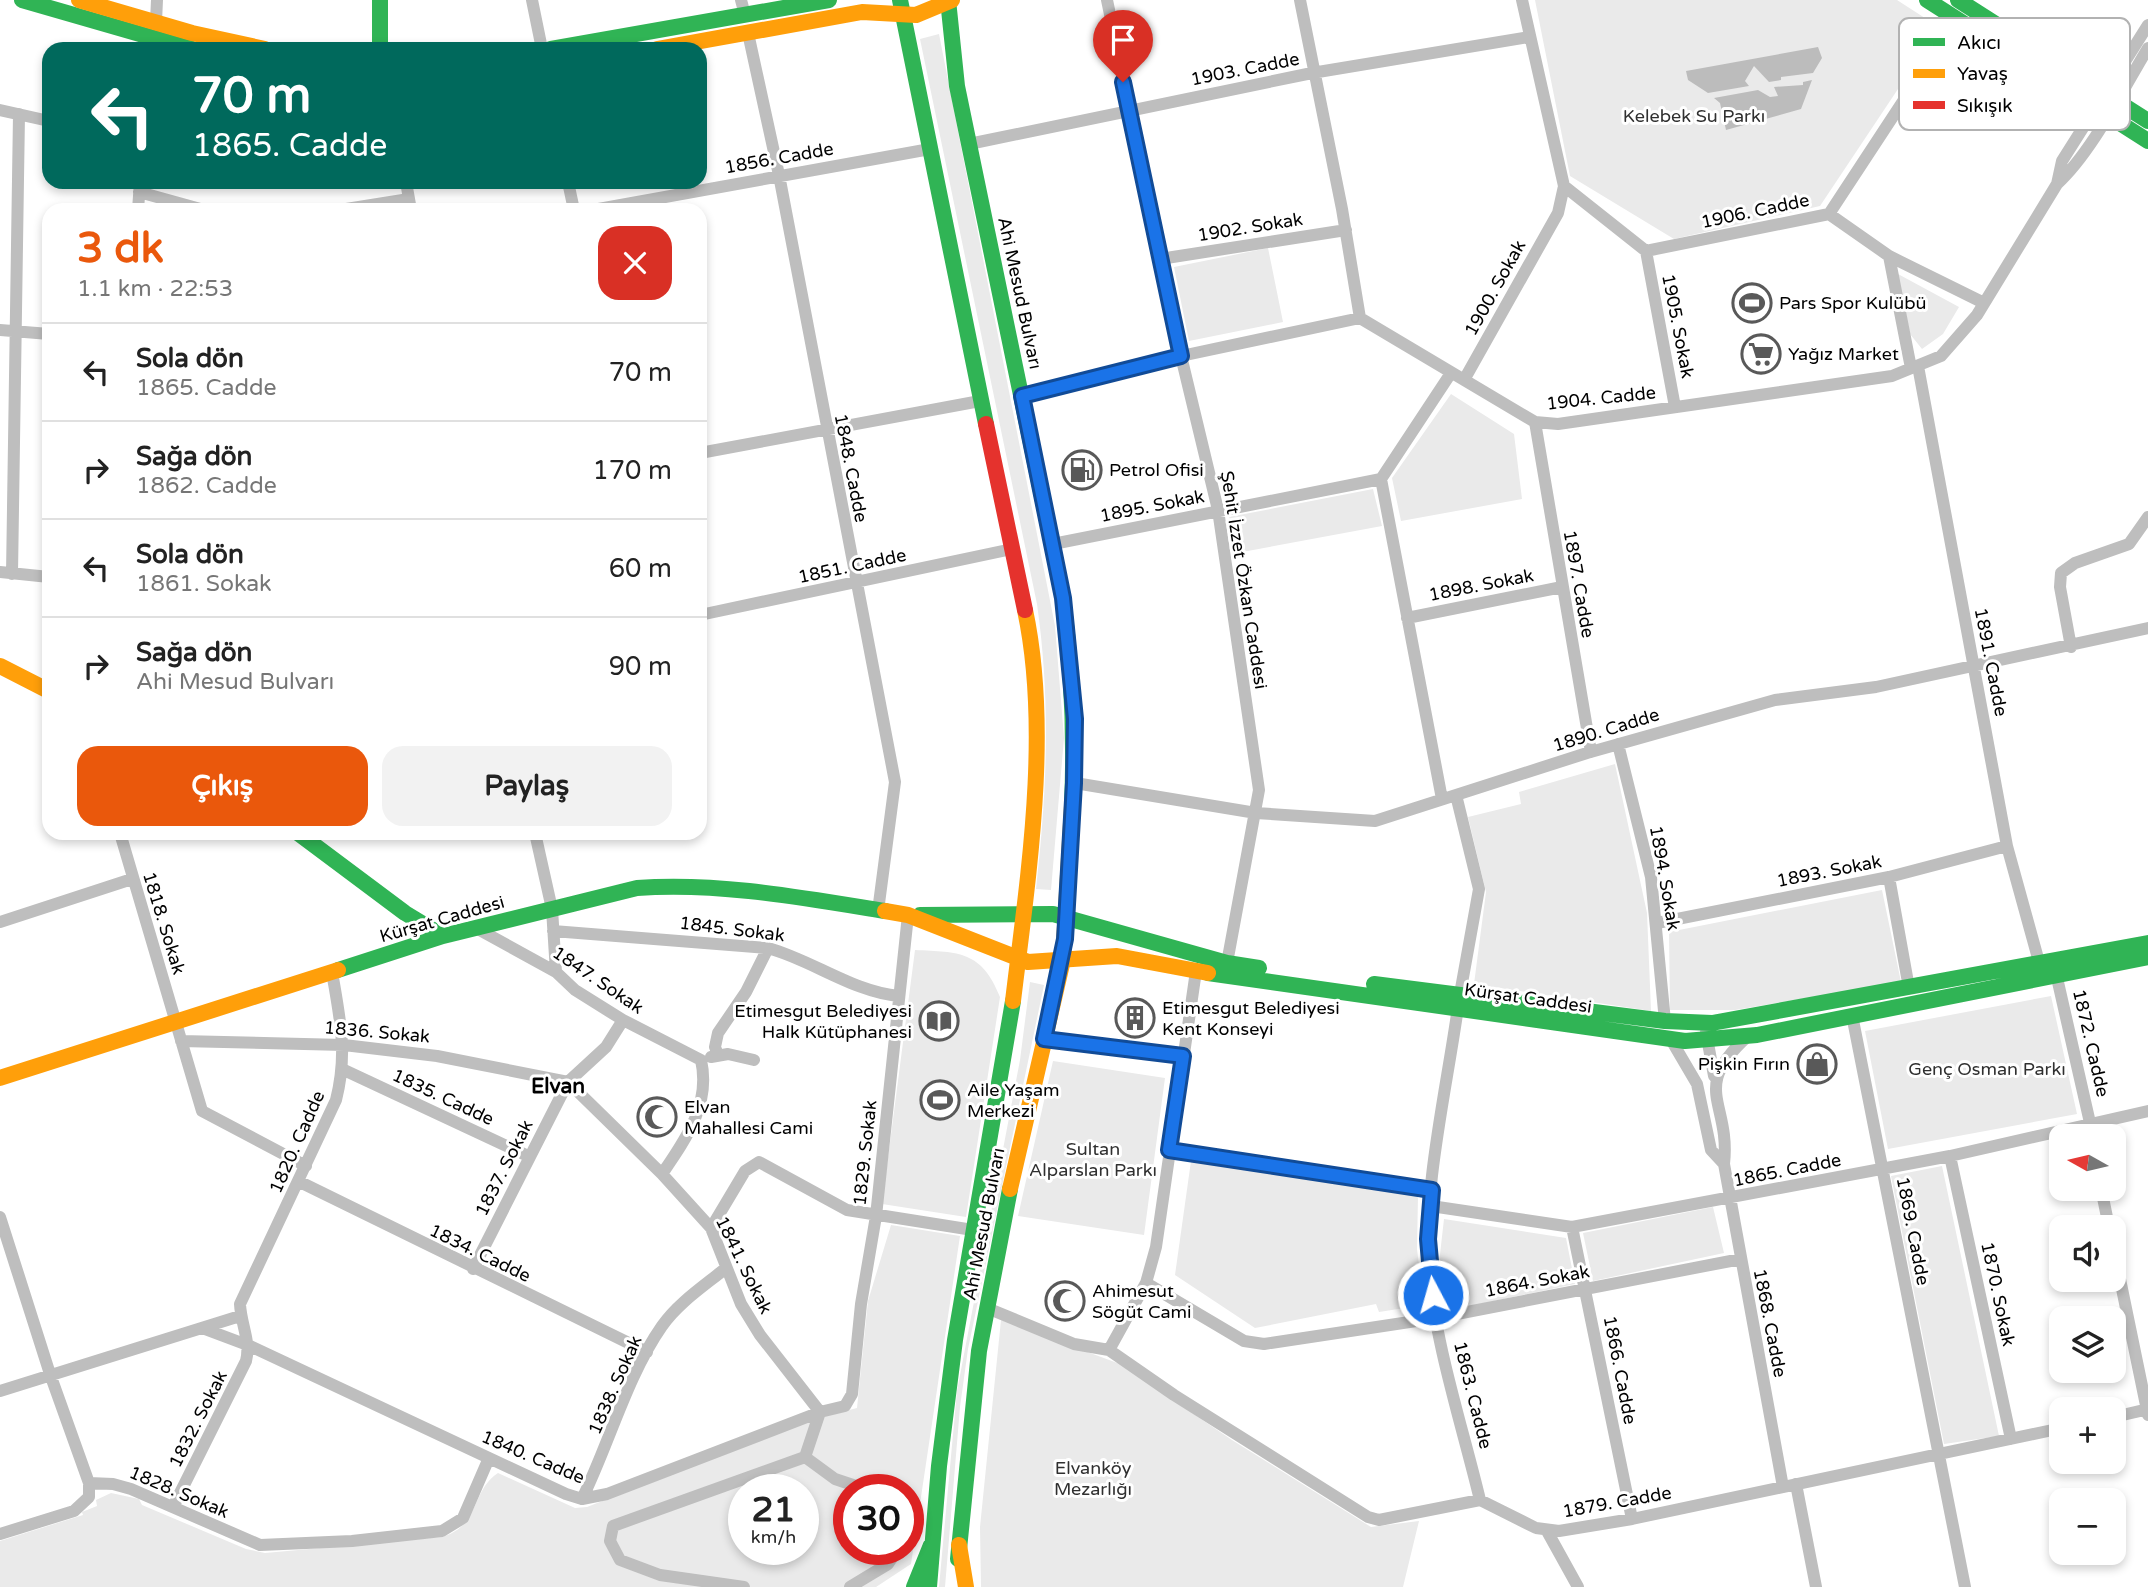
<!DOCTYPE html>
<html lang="tr">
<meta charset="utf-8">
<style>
body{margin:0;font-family:"Varela Round",sans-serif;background:#f2f2f2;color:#222;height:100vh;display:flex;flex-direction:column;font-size:26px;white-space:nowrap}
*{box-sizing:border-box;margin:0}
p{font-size:23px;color:#767676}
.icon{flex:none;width:38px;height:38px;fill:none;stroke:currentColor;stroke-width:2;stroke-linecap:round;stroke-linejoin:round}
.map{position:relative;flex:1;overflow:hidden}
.sheet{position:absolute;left:42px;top:203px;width:665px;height:637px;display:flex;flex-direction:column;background:#fff;border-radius:21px;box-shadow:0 4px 10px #0003}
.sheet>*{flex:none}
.top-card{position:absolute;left:42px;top:42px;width:665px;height:147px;border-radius:21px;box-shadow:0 4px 10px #0003;background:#00695c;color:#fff;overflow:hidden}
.needle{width:46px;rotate:278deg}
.fabs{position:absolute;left:2049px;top:1124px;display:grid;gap:14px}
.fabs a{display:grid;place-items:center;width:77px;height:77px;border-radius:14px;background:#fff;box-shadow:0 4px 10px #0003;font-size:35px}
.speed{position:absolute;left:728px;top:1474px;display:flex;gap:14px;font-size:35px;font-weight:700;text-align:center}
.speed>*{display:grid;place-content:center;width:91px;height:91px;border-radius:50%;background:#fff;box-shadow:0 4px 10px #0003;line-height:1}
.speed small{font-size:18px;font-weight:400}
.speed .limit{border:10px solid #d22;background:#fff;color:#111}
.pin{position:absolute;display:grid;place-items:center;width:60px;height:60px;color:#fff;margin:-72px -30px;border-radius:50% 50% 50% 0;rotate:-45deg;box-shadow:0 0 7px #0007}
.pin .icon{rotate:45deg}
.me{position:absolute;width:77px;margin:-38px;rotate:354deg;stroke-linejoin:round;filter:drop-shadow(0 0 5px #0008)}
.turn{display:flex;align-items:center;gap:24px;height:147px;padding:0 35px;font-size:32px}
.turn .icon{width:91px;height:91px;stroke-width:2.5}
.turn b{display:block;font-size:49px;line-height:60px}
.round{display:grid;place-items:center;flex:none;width:74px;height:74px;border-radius:21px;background:#f2f2f2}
.head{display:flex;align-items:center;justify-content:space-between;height:119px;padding:0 35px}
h1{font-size:42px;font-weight:700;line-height:52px;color:#ea580c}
.action{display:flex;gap:14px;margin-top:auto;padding:14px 35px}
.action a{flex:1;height:80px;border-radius:21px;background:#ea580c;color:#fff;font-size:28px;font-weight:700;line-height:80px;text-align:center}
.action a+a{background:#f2f2f2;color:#222}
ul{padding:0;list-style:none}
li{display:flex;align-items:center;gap:21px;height:98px;padding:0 35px;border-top:2px solid #e0e0e0}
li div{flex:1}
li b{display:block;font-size:26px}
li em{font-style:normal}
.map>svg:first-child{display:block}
.green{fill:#eaeaea;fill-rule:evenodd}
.water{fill:#bcbcbc}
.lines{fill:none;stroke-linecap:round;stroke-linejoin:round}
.street{stroke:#bebebe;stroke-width:12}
.fast{stroke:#30b455;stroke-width:16}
.slow{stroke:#ff9f0a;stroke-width:16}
.jam{stroke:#e5322d;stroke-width:16}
.route-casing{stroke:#114b97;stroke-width:18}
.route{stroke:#1a73e8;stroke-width:12}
.labels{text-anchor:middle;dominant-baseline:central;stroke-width:6;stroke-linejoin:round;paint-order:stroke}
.street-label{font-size:18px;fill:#000;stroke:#fff}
.park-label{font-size:18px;fill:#303030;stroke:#fff}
.poi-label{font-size:18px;fill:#000;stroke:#fff;text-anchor:start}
.quarter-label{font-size:21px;font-weight:bold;fill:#000;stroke:#fff}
.key{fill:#fff;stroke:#b2b2b2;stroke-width:2}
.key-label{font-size:19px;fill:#000}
</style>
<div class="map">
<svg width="2148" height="1587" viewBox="0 0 2148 1587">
<rect width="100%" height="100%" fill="#fff"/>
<path class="green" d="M 1535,0 L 1897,0 L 1928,20 L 1914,44 L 1916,60 L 1904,80 L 1820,206 L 1674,239 L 1570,176 Z
M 939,34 L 1055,626 L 1064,738 L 1051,890 L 1036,889 C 1047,790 1051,703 1037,604 L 920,39 Z
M 1268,248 L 1283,322 L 1189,341 L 1174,267 Z
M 1898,274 L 1959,307 L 1943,334 L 1922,349 L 1910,334 Z
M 1451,394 L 1514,434 L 1522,499 L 1401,521 L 1392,478 Z
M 1373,489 L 1382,526 L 1237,553 L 1229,517 Z
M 1615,764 L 1647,913 L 1651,1011 L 1474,984 L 1486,892 L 1468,817 L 1521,804 L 1519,792 Z
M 1882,890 L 1901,982 L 1735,1010 L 1670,1010 L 1669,932 Z
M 915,950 C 959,952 982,951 1000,997 L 966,1217 L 882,1204 Z
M 1030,982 L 1044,985 L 968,1349 L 960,1407 L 945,1587 L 939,1587 L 957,1391 L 1020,1060 Z
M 2051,996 L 2077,1114 L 1888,1149 L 1865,1031 Z
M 1053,1061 L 1165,1078 L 1144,1235 L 1018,1216 Z
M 1191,1161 L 1418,1196 L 1417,1249 L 1424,1305 L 1379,1312 L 1376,1304 L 1255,1328 L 1175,1275 Z
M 1942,1166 L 1999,1436 L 1944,1444 L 1891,1176 Z
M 1713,1207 L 1724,1253 L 1593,1281 L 1583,1233 Z
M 1444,1219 L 1566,1238 L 1575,1284 L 1451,1310 L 1439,1263 Z
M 891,1225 L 960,1236 L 911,1564 L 876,1587 L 0,1587 L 0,1541 L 83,1515 L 82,1512 L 97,1506 L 96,1500 L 111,1493 L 139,1499 L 142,1505 L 246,1549 L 265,1553 L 442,1537 C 481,1525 470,1492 498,1473 L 575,1508 L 587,1507 L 806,1421 L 857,1408 L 868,1301 ZM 744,1489 L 803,1489 L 803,1549 L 744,1549 ZM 849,1489 L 908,1489 L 908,1549 L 849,1549 Z
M 1001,1320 L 1120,1364 L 1232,1440 L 1371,1527 L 1419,1521 L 1403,1587 L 981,1587 L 980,1527 Z"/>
<path class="water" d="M 1818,47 L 1822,58 L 1813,73 L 1781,77 L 1781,80 L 1769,82 L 1754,66 L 1745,81 L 1749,86 L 1708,93 L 1688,80 L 1686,71 Z
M 1812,80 L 1801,109 L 1726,130 L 1720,103 L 1714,98 L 1758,90 L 1770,97 L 1778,96 L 1774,87 L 1803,85 L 1803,82 Z"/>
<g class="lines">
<path class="street" d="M 532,0 L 542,49
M 741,0 L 745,15
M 1107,0 L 1181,356 L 1218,510 L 1259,790 L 1227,963
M 1300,0 L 1342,209 L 1360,318 L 1535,422 L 1558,424 L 1892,376 L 1941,356 L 1977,315 L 2057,184 C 2092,152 2123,89 2148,48
M 156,22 L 157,0
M 748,33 L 779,175 L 895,782 L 878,911
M 0,110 L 49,121
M 969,144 L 1312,73 L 1529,37
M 406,182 L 411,210
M 568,182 L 574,210
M 2057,184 L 2062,161 L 2148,25
M 1564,186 L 1646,251 L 1829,214 L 1957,19
M 139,192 L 204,210
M 138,210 L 140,182
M 340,210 L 409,199
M 593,210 L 930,149
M 1829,214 L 1889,256 L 1911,368
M 1646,251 L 1675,407
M 1889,256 L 1984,303
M 1160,259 L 1346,230
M 0,330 L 49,334
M 1918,366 L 2007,846 L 2039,962
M 1464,380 L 1558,213 L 1564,186 L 1522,0
M 1022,395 L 1181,356 L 1360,318
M 1535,422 L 1591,752
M 700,453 L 980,401
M 1053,544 L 1381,479
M 0,572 L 49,577
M 12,574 L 19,114
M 700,615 L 1012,549
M 1407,618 L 1562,587
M 2071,647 L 2060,587 L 2061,573 L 2075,563 L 2129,544 L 2148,517
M 1618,744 L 1651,877 L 1665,1021
M 1075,783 L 1256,813 L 1375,821 L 1587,753 L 1775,700 L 1876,687 L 2148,628
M 1456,795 L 1479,889 L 1460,994
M 1442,799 L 1381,479 L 1451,373
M 120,833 L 202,1111 L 306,1166
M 535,833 L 552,909 L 556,972
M 1889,877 L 1909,988
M 0,922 L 132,879
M 1657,923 L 1889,877 L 2007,846
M 476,928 L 556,972 L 575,990 L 623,1020 L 701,1060
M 553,931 L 768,948 C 812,960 853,992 899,996
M 2055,969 L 2093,1136
M 1458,1007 C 1447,1087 1422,1192 1429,1271 C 1435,1343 1463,1429 1480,1500
M 1852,1015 L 1965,1587
M 1706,1032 L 1714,1076
M 1748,1036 C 1689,1089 1731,1101 1724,1164 L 1783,1487
M 1670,1038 L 1697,1084 L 1711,1150 L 1724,1164
M 1044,1039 L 1183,1056
M 181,1041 L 344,1045 L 437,1056 L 568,1082
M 718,1055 L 715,1047 L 718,1033 L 746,992 L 768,948
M 711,1057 L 728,1054 L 754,1060
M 344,1070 L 528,1156
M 568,1082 L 662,1174 L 711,1228 L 741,1304 L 760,1335 L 820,1412 L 805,1457 L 613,1526 L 610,1541 L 620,1560 L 660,1575 L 744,1587
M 1169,1150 L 1432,1190
M 1950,1156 L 2011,1439
M 662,1174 C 686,1139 711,1104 701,1060
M 300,1182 L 647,1352
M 2101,1188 L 2109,1227
M 1431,1206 L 1572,1227 L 1950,1156 L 2148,1111
M 0,1217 L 50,1374 L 89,1483 L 89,1497 L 74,1511 L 0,1534
M 1572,1227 L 1632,1519
M 711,1228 L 745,1171 L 759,1162 L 847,1210 L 973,1230
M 2114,1250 L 2148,1415
M 473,1269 L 568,1082 L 606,1047 L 623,1020
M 1146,1283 L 1244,1341 L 1264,1344 L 1436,1318 L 1741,1259
M 987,1308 L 1074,1344 L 1109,1350 L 1174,1395 L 1368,1517 L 1379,1520 L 1480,1500 L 1536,1528 L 1559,1531 L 1632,1519 L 2062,1428
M 202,1328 L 250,1346 L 566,1494 L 582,1499 L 607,1494 L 820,1412 L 845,1406 L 852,1394 L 861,1304 L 876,1216 L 908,915
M 1109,1350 L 1146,1283 L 1156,1247 L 1196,971
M 0,1391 L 240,1316
M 2114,1417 L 2148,1409
M 805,1457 L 835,1479 L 865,1489
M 89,1483 L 113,1484 L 131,1489 L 260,1545 L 352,1541 L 442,1531 L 463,1518 L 489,1458
M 1796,1484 L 1816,1587
M 582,1499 C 609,1444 627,1376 662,1326 C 678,1303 704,1286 726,1268
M 173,1507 L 246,1361 C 251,1341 241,1325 240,1304 L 336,1100 C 348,1053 340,1019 332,972
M 1547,1531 L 1578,1587
M 850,1587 L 888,1564 L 898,1549"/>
<path class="fast" d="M 22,0 L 192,49
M 380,0 L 380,49
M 900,0 L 986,424
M 948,0 L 957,86 L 1063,598 C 1072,668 1075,736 1072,806
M 1927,0 L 2148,141
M 1958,0 L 2148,121
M 551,49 L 829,0
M 298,833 L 405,913 L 443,936
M 920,915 L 1053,914 L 1227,963 L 1259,968
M 338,970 L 443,936 L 637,888 C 719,882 804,898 885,911
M 1208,973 L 1685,1041 L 1757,1035 L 2148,957
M 1374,984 L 1665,1021 L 1712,1023 L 2148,943
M 958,1559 L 979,1351 L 1010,1189
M 914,1587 L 931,1545
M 929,1587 L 939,1466 L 955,1340 L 1013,1001"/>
<path class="slow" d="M 79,0 L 192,33 L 265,49
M 657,49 L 862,12 L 916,15 L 952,0
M 0,666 L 49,691
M 885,911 L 908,915 L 1028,962 L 1117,956 L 1208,973
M 1013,1001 C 1028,877 1051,732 1025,610
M 0,1078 L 338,970
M 1010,1189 L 1063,960 L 1072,806
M 959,1545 L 966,1587"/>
<path class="jam" d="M 986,424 L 1025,610"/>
</g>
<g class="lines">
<g class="route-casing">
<path id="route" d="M 1123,82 L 1181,356 L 1022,396 L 1063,598 L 1075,719 L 1074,783 L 1065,939 L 1044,1039 L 1183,1056 L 1169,1150 L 1432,1190 L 1428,1239 L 1433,1295"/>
</g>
<use href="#route" class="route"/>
</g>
<defs>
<g id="stadium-ring" transform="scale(2.0125)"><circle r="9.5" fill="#fff" stroke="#595959" stroke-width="1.5"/><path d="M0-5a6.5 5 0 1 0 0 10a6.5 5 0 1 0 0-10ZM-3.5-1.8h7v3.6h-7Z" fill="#595959"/></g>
<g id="supermarket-ring" transform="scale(2.0125)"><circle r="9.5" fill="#fff" stroke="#595959" stroke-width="1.5"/><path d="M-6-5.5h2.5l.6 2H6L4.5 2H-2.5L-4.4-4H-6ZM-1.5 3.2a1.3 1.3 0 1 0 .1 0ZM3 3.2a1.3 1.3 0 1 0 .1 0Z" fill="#595959"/></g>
<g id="fuel-ring" transform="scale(2.0125)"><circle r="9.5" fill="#fff" stroke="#595959" stroke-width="1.5"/><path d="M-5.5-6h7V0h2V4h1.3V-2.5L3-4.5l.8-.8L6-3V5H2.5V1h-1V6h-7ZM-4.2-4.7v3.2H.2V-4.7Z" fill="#595959"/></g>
<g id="building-ring" transform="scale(2.0125)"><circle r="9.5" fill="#fff" stroke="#595959" stroke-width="1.5"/><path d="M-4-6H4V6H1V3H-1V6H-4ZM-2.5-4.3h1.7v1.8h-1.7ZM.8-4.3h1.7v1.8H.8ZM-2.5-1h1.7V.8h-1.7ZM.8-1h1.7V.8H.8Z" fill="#595959"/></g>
<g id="library-ring" transform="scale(2.0125)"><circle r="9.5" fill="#fff" stroke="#595959" stroke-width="1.5"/><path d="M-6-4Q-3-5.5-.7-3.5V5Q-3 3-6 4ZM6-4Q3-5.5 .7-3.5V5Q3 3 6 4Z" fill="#595959"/></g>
<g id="shop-ring" transform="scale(2.0125)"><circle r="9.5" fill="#fff" stroke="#595959" stroke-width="1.5"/><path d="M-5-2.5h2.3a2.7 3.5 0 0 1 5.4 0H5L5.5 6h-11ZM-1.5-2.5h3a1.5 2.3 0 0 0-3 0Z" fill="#595959"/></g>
<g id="mosque-ring" transform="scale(2.0125)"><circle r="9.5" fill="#fff" stroke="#595959" stroke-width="1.5"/><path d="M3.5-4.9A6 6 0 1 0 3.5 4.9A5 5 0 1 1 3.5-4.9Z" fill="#595959"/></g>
</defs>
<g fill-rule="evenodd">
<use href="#stadium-ring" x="1752" y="303"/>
<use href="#supermarket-ring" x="1761" y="354"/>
<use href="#fuel-ring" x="1082" y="470"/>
<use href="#building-ring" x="1135" y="1018"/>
<use href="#library-ring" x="939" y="1021"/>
<use href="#shop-ring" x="1817" y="1064"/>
<use href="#stadium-ring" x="940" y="1100"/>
<use href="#mosque-ring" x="657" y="1117"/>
<use href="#mosque-ring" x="1065" y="1301"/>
</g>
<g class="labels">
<g class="street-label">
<text transform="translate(1245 69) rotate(-11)">1903. Cadde</text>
<text transform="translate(779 158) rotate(-10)">1856. Cadde</text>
<text transform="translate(1755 211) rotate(-12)">1906. Cadde</text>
<text transform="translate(1250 227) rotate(-9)">1902. Sokak</text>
<text transform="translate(1495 288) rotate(-61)">1900. Sokak</text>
<text transform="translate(1020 293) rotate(78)">Ahi Mesud Bulvarı</text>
<text transform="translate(1678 326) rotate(79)">1905. Sokak</text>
<text transform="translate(1601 398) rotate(-6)">1904. Cadde</text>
<text transform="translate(851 468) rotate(79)">1848. Cadde</text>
<text transform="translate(1152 506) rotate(-11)">1895. Sokak</text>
<text transform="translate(852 566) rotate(-12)">1851. Cadde</text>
<text transform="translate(1244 580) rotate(81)">Şehit İzzet Özkan Caddesi</text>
<text transform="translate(1579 584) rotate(80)">1897. Cadde</text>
<text transform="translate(1481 585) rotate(-11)">1898. Sokak</text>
<text transform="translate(1991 662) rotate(79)">1891. Cadde</text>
<text transform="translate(1606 730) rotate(-17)">1890. Cadde</text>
<text transform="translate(1829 871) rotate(-11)">1893. Sokak</text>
<text transform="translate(1665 878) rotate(80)">1894. Sokak</text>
<text transform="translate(442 919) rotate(-16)">Kürşat Caddesi</text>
<text transform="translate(164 923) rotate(73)">1818. Sokak</text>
<text transform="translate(732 929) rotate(7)">1845. Sokak</text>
<text transform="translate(598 980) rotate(34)">1847. Sokak</text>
<text transform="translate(1528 998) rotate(8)">Kürşat Caddesi</text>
<text transform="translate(377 1032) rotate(5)">1836. Sokak</text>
<text transform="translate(2091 1043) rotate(77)">1872. Cadde</text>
<text transform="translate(443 1097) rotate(25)">1835. Cadde</text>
<text transform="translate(297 1142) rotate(-66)">1820. Cadde</text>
<text transform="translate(865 1153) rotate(-84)">1829. Sokak</text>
<text transform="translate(504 1168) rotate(-63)">1837. Sokak</text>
<text transform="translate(1787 1170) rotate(-11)">1865. Cadde</text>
<text transform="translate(984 1224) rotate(-79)">Ahi Mesud Bulvarı</text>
<text transform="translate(1913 1231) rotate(79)">1869. Cadde</text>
<text transform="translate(480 1253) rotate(26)">1834. Cadde</text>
<text transform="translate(744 1265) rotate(64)">1841. Sokak</text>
<text transform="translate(1537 1281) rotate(-11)">1864. Sokak</text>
<text transform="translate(1998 1294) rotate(78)">1870. Sokak</text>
<text transform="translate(1770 1323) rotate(79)">1868. Cadde</text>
<text transform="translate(1620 1370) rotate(79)">1866. Cadde</text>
<text transform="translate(615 1385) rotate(-66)">1838. Sokak</text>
<text transform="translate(1473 1395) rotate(76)">1863. Cadde</text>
<text transform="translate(198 1419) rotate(-63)">1832. Sokak</text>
<text transform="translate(533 1457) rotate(23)">1840. Cadde</text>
<text transform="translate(179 1492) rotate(23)">1828. Sokak</text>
<text transform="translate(1617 1502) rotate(-10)">1879. Cadde</text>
</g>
<g class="park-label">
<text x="1694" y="116">Kelebek Su Parkı</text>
<text x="1987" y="1069">Genç Osman Parkı</text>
<text x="1093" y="1149">Sultan<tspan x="1093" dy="21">Alparslan Parkı</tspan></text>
<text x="1093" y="1468">Elvanköy<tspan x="1093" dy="21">Mezarlığı</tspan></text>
</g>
<g class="poi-label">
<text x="1779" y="303">Pars Spor Kulübü</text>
<text x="1788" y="354">Yağız Market</text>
<text x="1109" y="470">Petrol Ofisi</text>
<text x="1162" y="1008">Etimesgut Belediyesi<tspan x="1162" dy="21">Kent Konseyi</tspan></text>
<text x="912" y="1011" text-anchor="end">Etimesgut Belediyesi<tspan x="912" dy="21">Halk Kütüphanesi</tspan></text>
<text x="1790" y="1064" text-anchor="end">Pişkin Fırın</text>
<text x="967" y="1090">Aile Yaşam<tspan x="967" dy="21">Merkezi</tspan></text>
<text x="684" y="1107">Elvan<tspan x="684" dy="21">Mahallesi Cami</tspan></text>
<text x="1092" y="1291">Ahimesut<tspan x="1092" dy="21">Sögüt Cami</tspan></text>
</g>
<g class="quarter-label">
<text x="558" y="1086">Elvan</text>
</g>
</g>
<rect x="1899" y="18" width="231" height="112" rx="10" class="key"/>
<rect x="1913" y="38" width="32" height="8" fill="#30b455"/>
<rect x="1913" y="69" width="32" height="9" fill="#ff9f0a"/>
<rect x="1913" y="101" width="32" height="8" fill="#e5322d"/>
<g class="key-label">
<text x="1957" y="49">Akıcı</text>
<text x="1957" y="80">Yavaş</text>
<text x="1957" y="112">Sıkışık</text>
</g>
</svg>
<div class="fabs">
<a><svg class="needle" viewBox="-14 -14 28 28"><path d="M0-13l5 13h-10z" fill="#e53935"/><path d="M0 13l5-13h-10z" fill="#767676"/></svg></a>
<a><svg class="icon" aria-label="sound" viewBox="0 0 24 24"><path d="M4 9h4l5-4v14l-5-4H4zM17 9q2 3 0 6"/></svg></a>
<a><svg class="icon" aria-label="layers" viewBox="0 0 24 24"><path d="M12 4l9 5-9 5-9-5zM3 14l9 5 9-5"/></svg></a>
<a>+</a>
<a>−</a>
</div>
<div class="speed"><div>21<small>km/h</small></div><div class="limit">30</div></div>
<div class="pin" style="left:1123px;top:82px;background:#d93025"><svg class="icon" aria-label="arrive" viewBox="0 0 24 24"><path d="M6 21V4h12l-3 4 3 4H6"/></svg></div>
<svg class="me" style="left:1433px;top:1295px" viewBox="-20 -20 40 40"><circle r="17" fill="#1a73e8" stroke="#fff" stroke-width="3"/><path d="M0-11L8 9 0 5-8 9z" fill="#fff"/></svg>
<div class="top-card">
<div class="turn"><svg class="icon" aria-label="left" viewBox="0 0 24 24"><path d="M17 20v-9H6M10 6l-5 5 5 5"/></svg><div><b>70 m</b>1865. Cadde</div></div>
</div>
<section class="sheet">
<div class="head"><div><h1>3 dk</h1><p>1.1 km · 22:53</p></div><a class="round" style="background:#d93025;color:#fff"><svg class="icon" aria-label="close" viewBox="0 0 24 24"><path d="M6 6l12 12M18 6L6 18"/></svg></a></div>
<ul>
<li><svg class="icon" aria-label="left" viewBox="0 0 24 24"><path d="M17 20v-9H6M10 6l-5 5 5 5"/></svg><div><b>Sola dön</b><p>1865. Cadde</p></div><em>70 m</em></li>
<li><svg class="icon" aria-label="right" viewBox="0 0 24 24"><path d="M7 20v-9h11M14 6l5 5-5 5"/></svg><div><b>Sağa dön</b><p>1862. Cadde</p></div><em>170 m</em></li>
<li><svg class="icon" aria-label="left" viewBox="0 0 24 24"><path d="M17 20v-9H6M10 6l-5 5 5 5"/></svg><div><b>Sola dön</b><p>1861. Sokak</p></div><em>60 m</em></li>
<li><svg class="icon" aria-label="right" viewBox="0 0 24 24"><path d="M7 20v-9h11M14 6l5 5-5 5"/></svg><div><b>Sağa dön</b><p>Ahi Mesud Bulvarı</p></div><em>90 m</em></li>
</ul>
<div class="action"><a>Çıkış</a><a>Paylaş</a></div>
</section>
</div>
